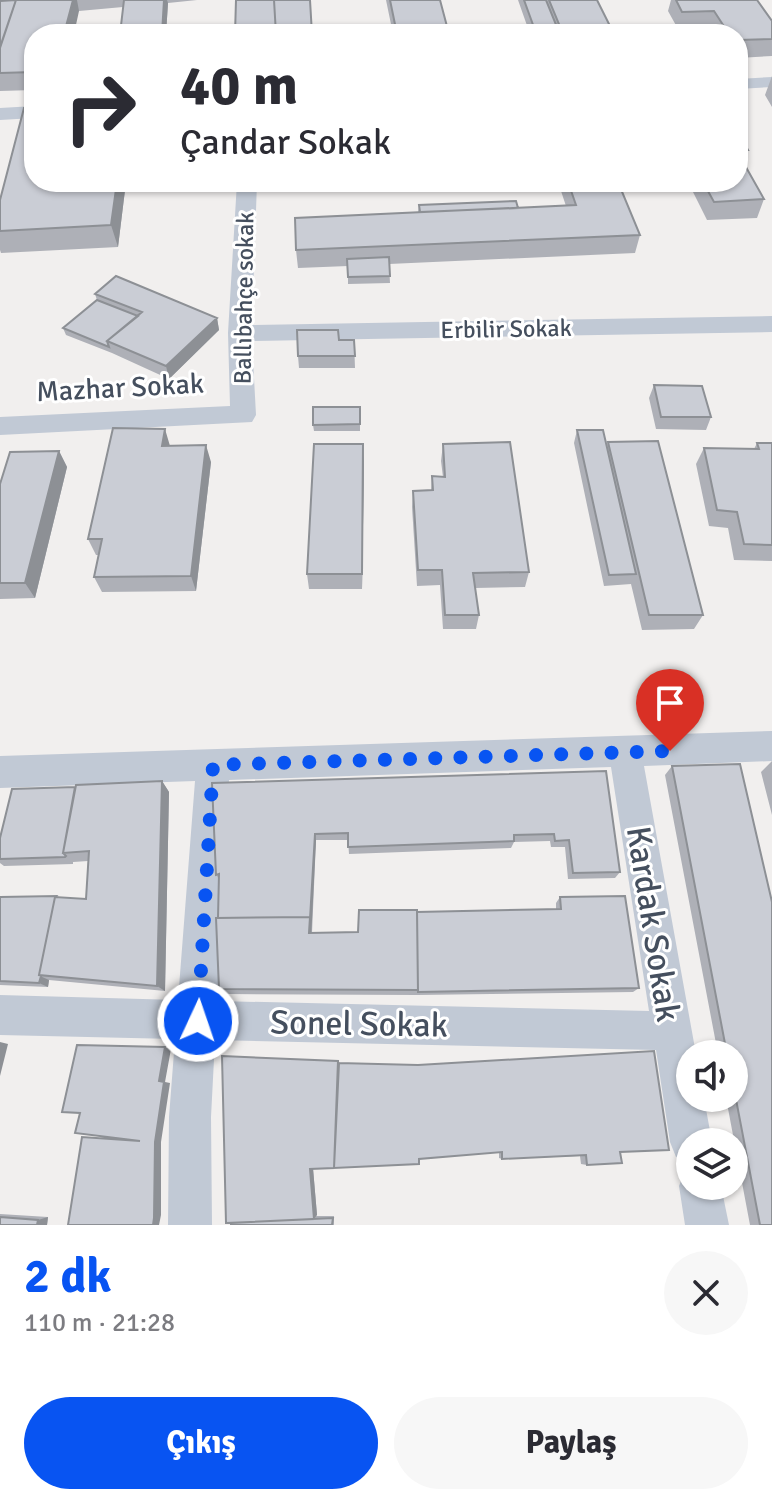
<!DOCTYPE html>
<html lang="tr">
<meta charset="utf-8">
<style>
body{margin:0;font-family:Signika,sans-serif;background:#f7f7f7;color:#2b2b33;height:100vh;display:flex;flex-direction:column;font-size:30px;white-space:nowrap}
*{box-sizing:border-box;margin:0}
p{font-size:26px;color:#7c7c81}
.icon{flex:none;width:44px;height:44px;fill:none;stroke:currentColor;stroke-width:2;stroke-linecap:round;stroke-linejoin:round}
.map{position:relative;height:1225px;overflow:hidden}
.drawer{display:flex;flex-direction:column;background:#fff;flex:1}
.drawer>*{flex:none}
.guide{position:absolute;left:24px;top:24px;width:724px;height:168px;border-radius:32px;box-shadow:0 2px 6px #0004;background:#fff;color:#2b2b33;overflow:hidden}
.tools{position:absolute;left:676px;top:1040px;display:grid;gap:16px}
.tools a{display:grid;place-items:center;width:72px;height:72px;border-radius:50%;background:#fff;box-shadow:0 2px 6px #0004;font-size:40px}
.pin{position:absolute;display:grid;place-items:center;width:68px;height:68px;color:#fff;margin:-82px -34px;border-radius:50% 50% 50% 0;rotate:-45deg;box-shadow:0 0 8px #0007}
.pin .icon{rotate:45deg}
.me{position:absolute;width:88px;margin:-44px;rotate:3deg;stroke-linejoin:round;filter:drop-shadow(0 0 6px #0008)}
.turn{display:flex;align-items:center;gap:28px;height:168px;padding:0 24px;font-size:36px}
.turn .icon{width:104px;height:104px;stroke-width:2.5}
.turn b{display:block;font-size:56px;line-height:68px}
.round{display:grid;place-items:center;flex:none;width:84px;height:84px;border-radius:42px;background:#f7f7f7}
.head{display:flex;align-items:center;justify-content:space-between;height:136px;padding:0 24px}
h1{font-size:48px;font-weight:700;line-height:60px;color:#0854f2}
.button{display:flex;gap:16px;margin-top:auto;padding:16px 24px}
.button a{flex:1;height:92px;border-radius:48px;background:#0854f2;color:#fff;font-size:32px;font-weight:700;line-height:92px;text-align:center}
.button a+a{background:#f7f7f7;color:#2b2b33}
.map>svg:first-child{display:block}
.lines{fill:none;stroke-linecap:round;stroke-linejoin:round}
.minor{fill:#c1c9d5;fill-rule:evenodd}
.wall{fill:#aeb0b7}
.shaded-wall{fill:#8d9095}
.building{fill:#cacdd5;stroke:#8d9095;stroke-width:2}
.route{stroke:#0854f2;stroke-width:14;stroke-dasharray:0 25.2}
.labels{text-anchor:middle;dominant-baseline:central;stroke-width:6;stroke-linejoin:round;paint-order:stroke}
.far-street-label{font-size:24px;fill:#454f5e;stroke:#fff}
.street-label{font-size:28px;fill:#454f5e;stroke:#fff}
.near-street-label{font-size:34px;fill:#454f5e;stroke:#fff}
</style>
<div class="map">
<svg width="772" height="1225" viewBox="0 0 772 1225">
<rect width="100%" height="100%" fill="#f1efee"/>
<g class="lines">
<path class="minor" d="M 772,77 L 772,87 L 738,89 L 738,79 Z
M 34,106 L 34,118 L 0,120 L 0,108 Z
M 237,182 L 257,182 L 252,325 L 772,316 L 772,332 L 252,341 L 256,415 L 252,422 L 0,435 L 0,417 L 230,406 L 228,333 Z
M 772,731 L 772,761 L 644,766 L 696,1054 L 690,1054 L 690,1098 L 704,1098 L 712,1142 L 690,1142 L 690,1163 L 676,1157 L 670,1142 L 656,1050 L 215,1040 L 211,1117 L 212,1225 L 168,1225 L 169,1117 L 175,1039 L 0,1035 L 0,995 L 178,1000 L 195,781 L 0,788 L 0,756 ZM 611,767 L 649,1011 L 217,1001 L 229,780 Z
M 690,1169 L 690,1186 L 721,1186 L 729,1225 L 685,1225 L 679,1186 L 685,1171 Z"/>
</g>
<path class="wall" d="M 16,0 L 197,0 L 168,3 L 166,34 L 120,34 L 123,7 L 79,11 L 34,34 L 34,90 L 0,91 L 0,1 Z
M 386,0 L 440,0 L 449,34 L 393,34 Z
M 518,0 L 597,0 L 614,34 L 530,34 Z
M 671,0 L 676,0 L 772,21 L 772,56 L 738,58 L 738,34 L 712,34 L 709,28 L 678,29 L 668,11 Z
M 772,76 L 772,107 L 765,95 Z
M 738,132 L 748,150 L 746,157 L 740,157 L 764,199 L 757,218 L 707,220 L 688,182 L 738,182 Z
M 126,182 L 118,247 L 1,253 L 0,250 L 0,200 Z
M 558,182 L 618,182 L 640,235 L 635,253 L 389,264 L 390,283 L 348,284 L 348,266 L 298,268 L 296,250 L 418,212 L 419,205 L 518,208 L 566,206 Z
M 95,294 L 217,318 L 219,330 L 169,379 L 112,353 L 66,335 L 63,328 L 97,300 Z
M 339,340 L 354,340 L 355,368 L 299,368 L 298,356 Z
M 654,385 L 711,417 L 706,430 L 656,429 L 649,398 Z
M 360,407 L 360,431 L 314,431 L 313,425 Z
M 577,430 L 607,447 L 608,442 L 703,615 L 694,629 L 642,630 L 631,584 L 604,586 L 574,443 Z
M 757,443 L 772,443 L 772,561 L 734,560 L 728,528 L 709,526 L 696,464 L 704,448 L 754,449 Z
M 443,444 L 529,572 L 525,587 L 475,588 L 479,615 L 476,629 L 443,629 L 440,585 L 417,586 L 412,507 L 413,491 L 431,490 L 432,476 L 443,477 L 441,461 Z
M 170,446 L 211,462 L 196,591 L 102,592 L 94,577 L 99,555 L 96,555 L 88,539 Z
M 59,451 L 67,467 L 35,598 L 0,599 L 0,484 Z
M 364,461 L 362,589 L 309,589 L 307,574 Z
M 772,761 L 772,815 L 761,772 Z
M 672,766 L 772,1225 L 750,1225 L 726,1098 L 734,1098 L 734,1054 L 718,1054 L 665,775 Z
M 606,771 L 620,872 L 615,878 L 568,879 L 565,847 L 551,847 L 550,841 L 514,842 L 511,848 L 349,854 L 348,840 L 316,840 L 312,933 L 358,932 L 417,912 L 556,909 L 556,903 L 560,897 L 639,988 L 633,992 L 417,995 L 225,994 L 219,989 L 219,879 L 216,875 L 212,783 Z
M 162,781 L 169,792 L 165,991 L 49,980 L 48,987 L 0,985 L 0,897 L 56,896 L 59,897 L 86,899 L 88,861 L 73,862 L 73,864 L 4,866 L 0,863 L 0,838 L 75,787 Z
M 338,1061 L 340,1063 L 620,1152 L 587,1165 L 581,1164 L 580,1156 L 502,1159 L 499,1158 L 499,1152 L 313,1169 L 317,1215 L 315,1216 L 334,1216 L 334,1225 L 231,1225 Z
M 0,1214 L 48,1217 L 47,1225 L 0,1225 Z"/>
<path class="shaded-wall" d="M 73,0 L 77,0 L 79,11 L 74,34 L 64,34 Z
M 164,0 L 167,0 L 168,3 L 166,34 L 162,34 Z
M 117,182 L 126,182 L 118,247 L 111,225 Z
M 217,318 L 219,330 L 169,379 L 166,366 Z
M 165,429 L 170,446 L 162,446 Z
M 363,444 L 364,461 L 362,589 L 362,574 Z
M 206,445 L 211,462 L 196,591 L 191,576 Z
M 59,451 L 67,467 L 35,598 L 25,583 Z
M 162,781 L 169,792 L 165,991 L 157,986 Z
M 315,834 L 316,840 L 311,940 L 309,933 Z
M 40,976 L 49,980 L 48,987 L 39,983 Z
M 0,1042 L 8,1044 L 0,1076 Z
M 165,1047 L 171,1049 L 165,1082 L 170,1083 L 161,1142 L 161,1215 L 159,1225 L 153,1225 L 155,1142 L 159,1081 Z
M 313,1168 L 317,1215 L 314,1219 L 310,1169 Z
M 48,1217 L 47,1225 L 37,1225 L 38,1220 Z"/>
<path class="building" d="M 16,0 L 73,0 L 64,34 L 34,34 L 34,72 L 0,73 L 0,47 Z
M 16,0 L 0,48 L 0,1 Z
M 124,0 L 164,0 L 162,34 L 120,34 Z
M 236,0 L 274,0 L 276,34 L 235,34 Z
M 274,0 L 310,0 L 312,34 L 276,34 Z
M 390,0 L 440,0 L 449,34 L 397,34 Z
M 524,0 L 546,0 L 559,32 L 536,33 Z
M 549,0 L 597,0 L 614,34 L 563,34 Z
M 676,0 L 757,0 L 772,21 L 772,39 L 738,40 L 738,34 L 729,34 L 714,11 L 682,12 Z
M 24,108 L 34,108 L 34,182 L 117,182 L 111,225 L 0,231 L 0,200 Z
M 738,132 L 748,150 L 738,150 Z
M 738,153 L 764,199 L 714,202 L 703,182 L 738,182 Z
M 568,182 L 618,182 L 640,235 L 296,250 L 295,218 L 576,205 Z
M 516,201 L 518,208 L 420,212 L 419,205 Z
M 389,257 L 390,276 L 348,277 L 347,259 Z
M 116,276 L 217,318 L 166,366 L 107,341 L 142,312 L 95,294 Z
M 97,300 L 138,316 L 107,341 L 109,347 L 63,328 Z
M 297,330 L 338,330 L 339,340 L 354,340 L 355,356 L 298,356 Z
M 654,385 L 702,386 L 711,417 L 661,417 Z
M 313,407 L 360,407 L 360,424 L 313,425 Z
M 113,428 L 165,429 L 162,446 L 206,445 L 191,576 L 94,577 L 102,539 L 88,539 Z
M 577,430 L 603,430 L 636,574 L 609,575 Z
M 658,441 L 703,615 L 649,615 L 608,442 Z
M 510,442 L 529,572 L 473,573 L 479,615 L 445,615 L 442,570 L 418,570 L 413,491 L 433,490 L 432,476 L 445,477 L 443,444 Z
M 757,443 L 772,443 L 772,545 L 744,544 L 737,512 L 717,510 L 704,448 L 759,449 Z
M 314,444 L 363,444 L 362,574 L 307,574 Z
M 59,451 L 25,583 L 0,583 L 0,484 L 10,452 Z
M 740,764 L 772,902 L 772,1225 L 760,1225 L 734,1089 L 734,1054 L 727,1054 L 672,766 Z
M 606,771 L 620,872 L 573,873 L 569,840 L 555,841 L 554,834 L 514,835 L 514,841 L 348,847 L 348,833 L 315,834 L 310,919 L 310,917 L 218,918 L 219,874 L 216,875 L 212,783 Z
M 162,781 L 157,986 L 39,975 L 55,897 L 86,899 L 89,851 L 63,853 L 76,785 Z
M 75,787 L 63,853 L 66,856 L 65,857 L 0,859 L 0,838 L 12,789 Z
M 56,896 L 55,897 L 39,975 L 41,976 L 39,983 L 0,981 L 0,897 Z
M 625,896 L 639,988 L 418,992 L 417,912 L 561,909 L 560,897 Z
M 359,910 L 417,910 L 418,990 L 219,989 L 216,918 L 310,917 L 309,933 L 358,932 Z
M 77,1045 L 165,1047 L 159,1081 L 164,1082 L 155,1142 L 154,1218 L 153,1225 L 68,1225 L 82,1137 L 140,1141 L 75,1133 L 80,1113 L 62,1112 Z
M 654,1051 L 669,1150 L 620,1152 L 622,1163 L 587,1165 L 586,1155 L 502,1159 L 502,1152 L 419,1159 L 419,1164 L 334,1168 L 339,1063 L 418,1065 Z
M 222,1056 L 338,1061 L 334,1168 L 310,1169 L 314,1219 L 226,1223 Z
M 0,1217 L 38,1220 L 37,1225 L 0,1225 Z
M 333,1218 L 332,1225 L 231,1225 L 231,1223 Z"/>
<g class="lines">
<path class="route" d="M 198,1021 L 213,765 L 670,751"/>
</g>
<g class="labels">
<g class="far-street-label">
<text transform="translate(244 298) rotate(-89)">Ballıbahçe sokak</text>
<text transform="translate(506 329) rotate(-1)">Erbilir Sokak</text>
</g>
<g class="street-label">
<text transform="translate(120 388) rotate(-3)">Mazhar Sokak</text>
</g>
<g class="near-street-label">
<text transform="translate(653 924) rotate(81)">Kardak Sokak</text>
<text transform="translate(359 1024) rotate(1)">Sonel Sokak</text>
</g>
</g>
</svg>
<div class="tools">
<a><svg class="icon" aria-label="sound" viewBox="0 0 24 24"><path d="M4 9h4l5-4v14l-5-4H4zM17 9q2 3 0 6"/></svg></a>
<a><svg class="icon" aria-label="layers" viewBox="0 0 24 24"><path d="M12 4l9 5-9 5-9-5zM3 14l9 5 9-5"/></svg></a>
</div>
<div class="pin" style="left:670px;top:751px;background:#d93025"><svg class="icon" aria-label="arrive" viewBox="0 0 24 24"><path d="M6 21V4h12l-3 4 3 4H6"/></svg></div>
<svg class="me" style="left:198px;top:1021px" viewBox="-20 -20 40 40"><circle r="17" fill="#0854f2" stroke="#fff" stroke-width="3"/><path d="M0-11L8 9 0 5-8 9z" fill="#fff"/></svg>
<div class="guide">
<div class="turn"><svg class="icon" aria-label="right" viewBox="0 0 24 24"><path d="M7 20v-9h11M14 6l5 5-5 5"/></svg><div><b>40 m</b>Çandar Sokak</div></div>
</div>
</div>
<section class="drawer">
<div class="head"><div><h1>2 dk</h1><p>110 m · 21:28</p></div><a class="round"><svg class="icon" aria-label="close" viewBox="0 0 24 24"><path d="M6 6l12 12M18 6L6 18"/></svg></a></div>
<div class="button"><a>Çıkış</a><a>Paylaş</a></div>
</section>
